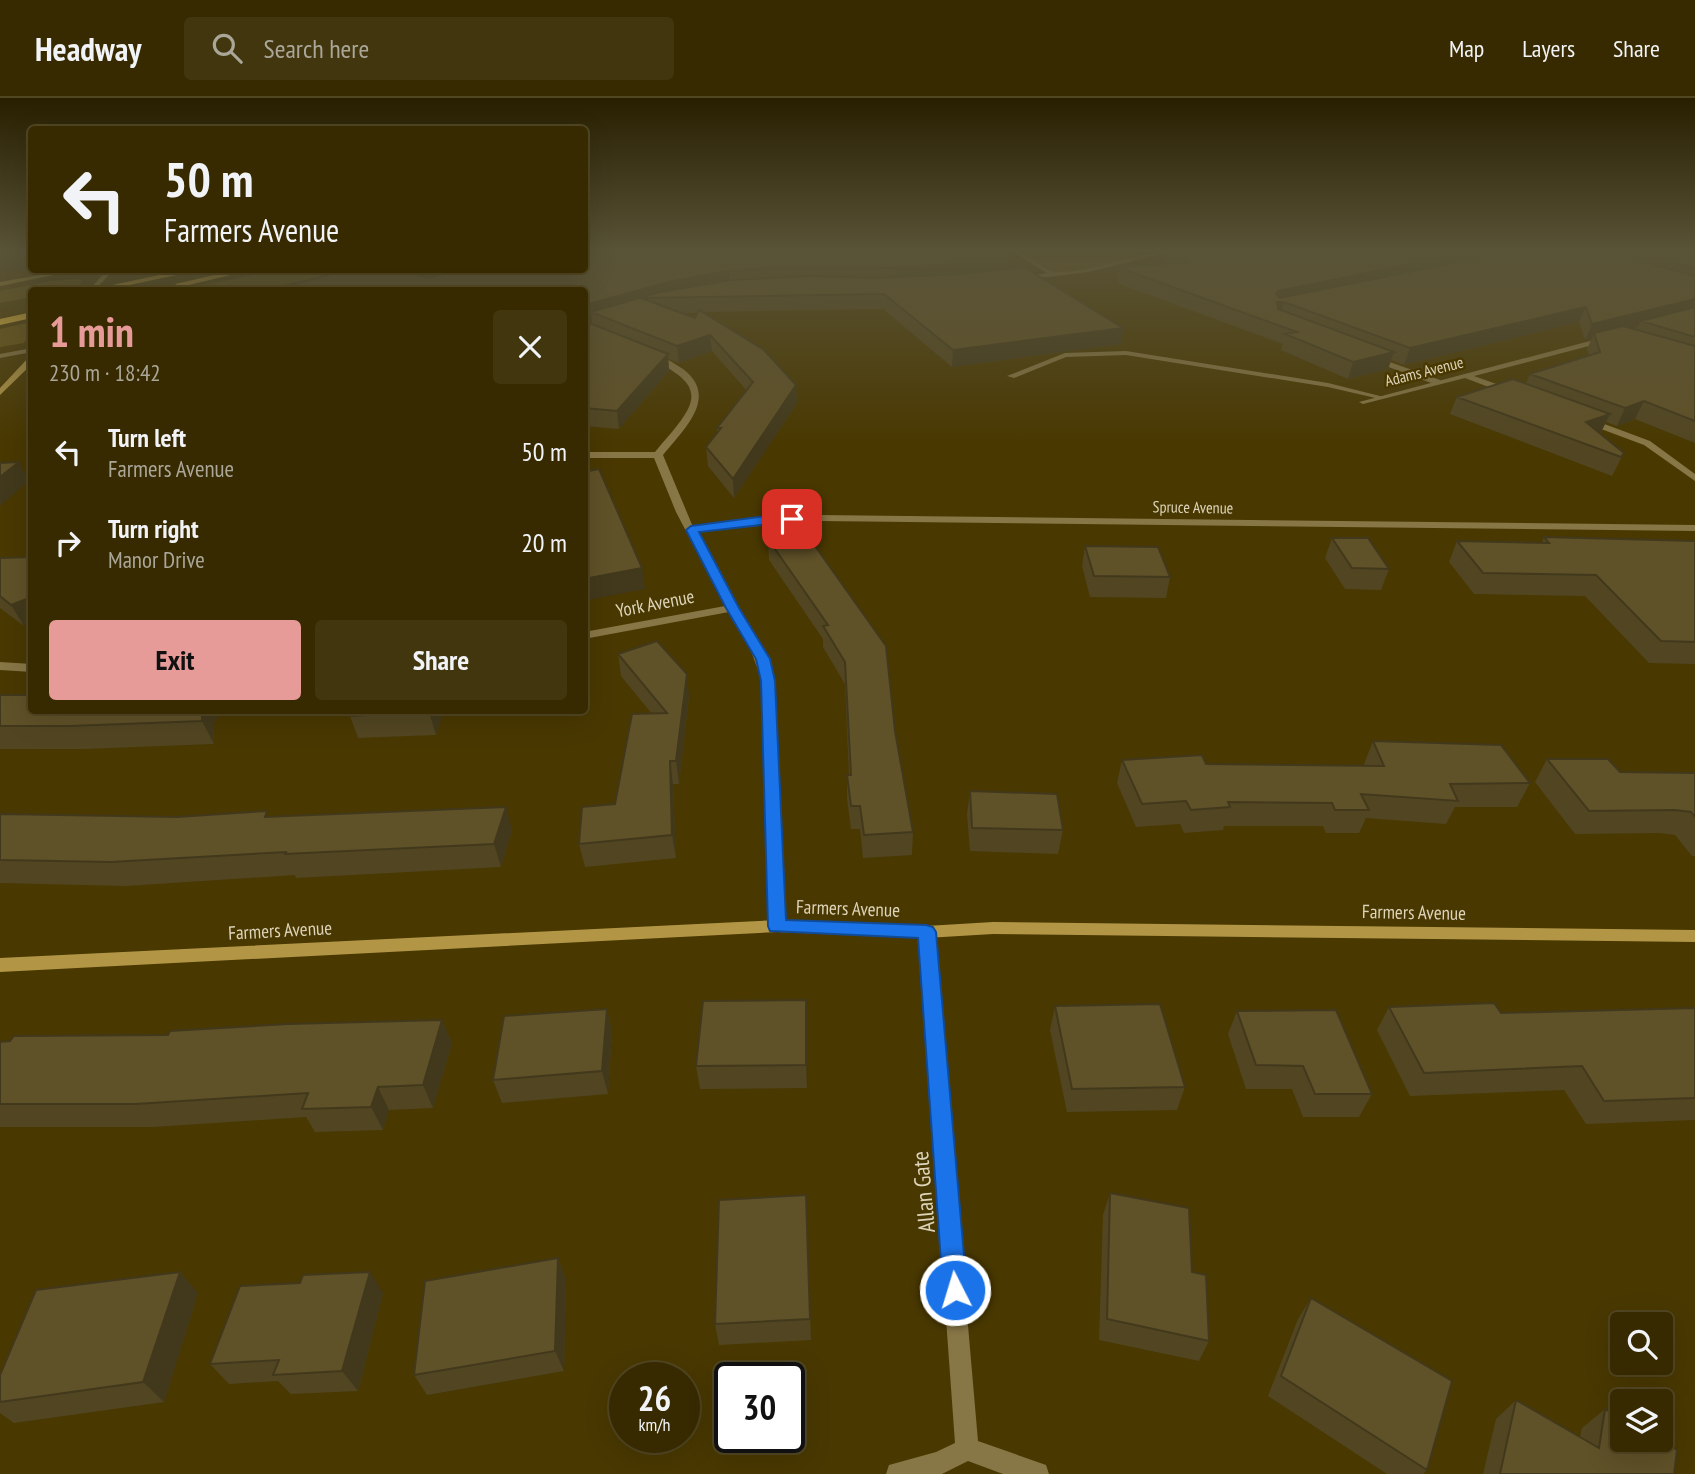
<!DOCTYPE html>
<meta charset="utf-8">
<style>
body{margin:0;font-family:"PT Sans Narrow",sans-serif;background:#42360f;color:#f1f3f6;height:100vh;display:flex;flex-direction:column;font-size:26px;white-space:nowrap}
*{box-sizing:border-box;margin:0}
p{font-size:23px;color:#aaa799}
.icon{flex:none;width:38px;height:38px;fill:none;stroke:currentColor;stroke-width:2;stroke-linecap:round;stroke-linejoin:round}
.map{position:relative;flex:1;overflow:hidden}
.panel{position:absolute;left:28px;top:189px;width:560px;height:427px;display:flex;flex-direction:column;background:#372a00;border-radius:7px;box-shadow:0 7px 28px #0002,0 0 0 2px #514622}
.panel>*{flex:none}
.top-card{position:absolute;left:28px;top:28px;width:560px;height:147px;border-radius:7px;box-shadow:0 7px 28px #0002,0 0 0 2px #514622;background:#372a00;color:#f1f3f6;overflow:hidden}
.fabs{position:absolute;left:1610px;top:1214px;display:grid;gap:14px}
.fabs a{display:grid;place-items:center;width:63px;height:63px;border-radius:7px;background:#372a00;box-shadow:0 7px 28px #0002,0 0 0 2px #514622;font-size:35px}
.speed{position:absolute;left:609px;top:1264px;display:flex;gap:14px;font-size:35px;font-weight:700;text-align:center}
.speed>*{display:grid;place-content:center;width:91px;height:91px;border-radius:50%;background:#372a00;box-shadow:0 7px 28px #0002,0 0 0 2px #514622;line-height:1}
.speed small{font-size:18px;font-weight:400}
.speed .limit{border:4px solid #111;border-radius:10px;background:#fff;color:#111}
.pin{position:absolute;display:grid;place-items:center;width:60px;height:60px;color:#fff;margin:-30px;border-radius:14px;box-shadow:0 4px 10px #0006}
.me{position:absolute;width:77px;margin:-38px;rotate:355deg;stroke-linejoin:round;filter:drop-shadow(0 0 5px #0008)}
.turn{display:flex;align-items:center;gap:24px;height:147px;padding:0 21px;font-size:32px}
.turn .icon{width:91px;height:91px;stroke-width:2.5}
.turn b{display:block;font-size:49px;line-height:60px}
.round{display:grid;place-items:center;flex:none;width:74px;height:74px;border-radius:7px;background:#42360f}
.overview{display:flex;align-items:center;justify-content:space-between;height:119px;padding:0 21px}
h1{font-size:42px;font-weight:800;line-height:52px;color:#e69b98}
.action{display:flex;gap:14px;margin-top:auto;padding:14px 21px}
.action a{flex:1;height:80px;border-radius:7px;background:#e69b98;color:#111;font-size:28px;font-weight:800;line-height:80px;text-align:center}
.action a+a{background:#42360f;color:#f1f3f6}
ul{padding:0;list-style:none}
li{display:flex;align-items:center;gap:21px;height:91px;padding:0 21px}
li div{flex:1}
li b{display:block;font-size:26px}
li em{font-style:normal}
header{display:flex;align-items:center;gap:42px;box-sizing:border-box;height:98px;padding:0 35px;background:#372a00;border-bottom:2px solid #514622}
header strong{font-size:33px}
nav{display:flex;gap:38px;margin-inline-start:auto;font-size:24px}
.search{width:490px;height:63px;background:#42360f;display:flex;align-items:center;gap:18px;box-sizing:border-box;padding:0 24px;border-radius:7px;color:#aaa799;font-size:26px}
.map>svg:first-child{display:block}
.green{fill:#6a5510}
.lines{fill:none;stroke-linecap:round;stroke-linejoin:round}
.lane{fill:#877646;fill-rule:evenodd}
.street{fill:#877646;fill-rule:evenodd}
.secondary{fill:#b29646;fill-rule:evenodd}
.highway{fill:#f1c43c;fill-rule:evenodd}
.wall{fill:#524622;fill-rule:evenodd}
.shaded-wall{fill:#42391c}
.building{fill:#5f5128;stroke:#42391c;stroke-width:2}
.route{fill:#1a73e8;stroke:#114b97;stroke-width:2}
.labels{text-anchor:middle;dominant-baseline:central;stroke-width:5;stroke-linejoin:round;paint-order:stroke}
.far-street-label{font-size:16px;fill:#ddd4ba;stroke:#493800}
.street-label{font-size:19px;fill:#ddd4ba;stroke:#493800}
.near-street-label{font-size:23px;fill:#ddd4ba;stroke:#493800}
</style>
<header>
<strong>Headway</strong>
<div class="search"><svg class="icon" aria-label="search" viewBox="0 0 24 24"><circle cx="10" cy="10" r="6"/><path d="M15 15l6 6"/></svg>Search here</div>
<nav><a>Map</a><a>Layers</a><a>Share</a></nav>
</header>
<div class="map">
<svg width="1695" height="1376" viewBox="0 0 1695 1376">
<rect width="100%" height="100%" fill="#493800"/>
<path class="green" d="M 1016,154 L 1167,154 L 1118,163 L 1088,172 L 1054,177 Z
M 278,172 L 352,172 L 260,192 L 179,192 Z
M 78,181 L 82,183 L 78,190 L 32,192 L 31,199 L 0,205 L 0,193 L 52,183 Z
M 31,224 L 31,236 L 24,245 L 0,249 L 0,231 Z"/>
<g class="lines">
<path class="lane" d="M 1126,253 L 1328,285 L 1384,299 L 1380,301 L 1328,289 L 1126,257 L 1066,259 L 1014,280 L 1007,278 L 1065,255 Z
M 1373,258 L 1440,282 L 1441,284 L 1434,286 L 1370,262 L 1369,260 Z"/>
<path class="street" d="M 1013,154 C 1030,154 1041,173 1057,174 C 1092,176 1131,154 1169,154 L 1088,174 L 1023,182 L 1021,179 L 1047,175 Z
M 1605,239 L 1608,239 L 1608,243 L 1474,278 L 1513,292 L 1513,296 L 1507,296 L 1465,280 L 1363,306 L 1359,304 Z
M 32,250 L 32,254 L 0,260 L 0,256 Z
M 648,256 C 660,256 674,265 683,271 C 720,299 683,332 663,357 L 693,429 L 766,418 L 819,417 L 1695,427 L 1695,433 L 819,423 L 766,424 L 696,434 L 763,553 L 774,583 L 785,828 L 783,832 L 777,834 L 771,832 L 769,828 L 762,583 L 751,553 L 729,514 L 584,541 L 584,534 L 725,508 L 676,414 L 654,360 L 584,360 L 584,354 L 655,354 C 694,308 715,290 648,260 Z
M 1585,321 L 1591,321 L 1650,343 L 1695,376 L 1695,383 L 1644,347 L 1585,325 Z
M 0,564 L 32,566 L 32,574 L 0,572 Z
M 926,828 L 932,830 L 934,834 L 978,1343 L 1046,1367 L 1049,1376 L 1003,1376 L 968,1363 L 942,1376 L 886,1376 L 889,1367 L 936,1354 L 955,1345 L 918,834 L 920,830 Z"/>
<path class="secondary" d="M 68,172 L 78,172 L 0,188 L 0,184 Z
M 107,172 L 113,172 L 95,192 L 89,192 Z
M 29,259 L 32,259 L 32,266 L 0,297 L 0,290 Z
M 777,822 L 926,828 L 993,824 L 1695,832 L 1695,844 L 993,836 L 926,840 L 777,834 L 0,874 L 0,860 Z"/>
<path class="highway" d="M 183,172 L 200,172 L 106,192 L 89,192 Z
M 236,172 L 252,172 L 180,189 L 175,186 Z
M 32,214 L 32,220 L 0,227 L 0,221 Z"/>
</g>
<path class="wall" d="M 1164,154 L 1695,154 L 1695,345 L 1635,321 L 1617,328 L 1606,324 L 1601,334 L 1598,335 L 1624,355 L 1612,378 L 1450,316 L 1457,299 L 1526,285 L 1530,276 L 1589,257 L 1587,251 L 1592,240 L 1585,242 L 1579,224 L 1404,267 L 1391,262 L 1388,271 L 1348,281 L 1281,252 L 1283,246 L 1117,185 L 1120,170 L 1162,166 Z
M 1012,162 L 1011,170 L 1121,246 L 952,269 L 883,211 L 703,214 L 796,287 L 797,305 L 734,400 L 708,368 L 706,349 L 717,335 L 717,330 L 747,293 L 712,253 L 679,265 L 668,261 L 669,273 L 619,331 L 584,328 L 584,192 L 332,176 ZM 682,215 L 698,215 L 695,220 ZM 592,221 L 592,226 L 585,223 Z
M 805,434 L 895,633 L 913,734 L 912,757 L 863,760 L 860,731 L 851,731 L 847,700 L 847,677 L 849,677 L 845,586 L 823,549 L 823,541 L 769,462 L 768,441 Z
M 1544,439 L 1695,443 L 1695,566 L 1649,565 L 1585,498 L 1474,496 L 1449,464 L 1457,443 L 1542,444 Z
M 1332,440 L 1389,471 L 1381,492 L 1345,491 L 1325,460 Z
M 1085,448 L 1170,479 L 1166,500 L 1090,499 L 1082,468 Z
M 0,460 L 24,528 L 0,510 Z
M 618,556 L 689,598 L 679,686 L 673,686 L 676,760 L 585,769 L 579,746 L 615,706 L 652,616 L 621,578 Z
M 0,597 L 221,615 L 213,626 L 214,646 L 83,651 L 0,651 Z
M 352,612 L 444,612 L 436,637 L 358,640 L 350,618 Z
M 1373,643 L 1530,685 L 1517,709 L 1455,709 L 1446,726 L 1366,720 L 1359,735 L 1326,735 L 1323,728 L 1224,728 L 1223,732 L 1184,735 L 1180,726 L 1136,729 L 1117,685 L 1122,662 L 1206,666 L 1365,668 L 1364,666 Z
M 1547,661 L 1620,674 L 1695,675 L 1695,758 L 1692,758 L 1675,737 L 1659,735 L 1575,736 L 1535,684 Z
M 970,693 L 1063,732 L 1058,756 L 970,753 L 967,716 Z
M 0,716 L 177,719 L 270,719 L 512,732 L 501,769 L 296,780 L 295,777 L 126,788 L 0,785 Z
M 806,902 L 807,990 L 700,991 L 696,968 Z
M 1055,908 L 1185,989 L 1177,1012 L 1067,1014 L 1050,932 Z
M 1389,909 L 1501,915 L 1695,910 L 1695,1022 L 1586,1026 L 1564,992 L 1410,998 L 1377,932 Z
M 607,911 L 612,934 L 608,996 L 502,1005 L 493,982 Z
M 1237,913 L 1372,996 L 1359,1019 L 1303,1019 L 1292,991 L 1246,991 L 1228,936 Z
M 442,922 L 452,945 L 433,1010 L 389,1012 L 383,1032 L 315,1034 L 306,1019 L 153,1029 L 0,1029 L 0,944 L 168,937 Z
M 1110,1095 L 1192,1174 L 1209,1243 L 1199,1263 L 1099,1242 L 1103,1117 Z
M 806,1097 L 811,1242 L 719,1247 L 715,1226 Z
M 558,1160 L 566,1182 L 564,1273 L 427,1297 L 414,1277 Z
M 180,1174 L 198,1195 L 164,1304 L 14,1325 L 0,1315 L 0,1277 Z
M 383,1195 L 358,1293 L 291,1296 L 278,1283 L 229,1286 L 210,1266 Z
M 1311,1200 L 1427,1372 L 1423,1376 L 1387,1376 L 1268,1298 L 1298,1221 Z
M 1516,1302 L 1580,1340 L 1582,1330 L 1605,1311 L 1674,1376 L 1483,1376 L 1496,1321 Z"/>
<path class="shaded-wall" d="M 25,154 L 32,154 L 32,169 L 0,174 L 0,159 Z
M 1471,154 L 1535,154 L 1284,204 L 1280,220 L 1276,196 L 1278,193 Z
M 1012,162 L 1011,176 L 896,185 L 897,170 Z
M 431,172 L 494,172 L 422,189 L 417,177 L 419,175 Z
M 729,173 L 730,187 L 641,200 L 591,214 L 592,221 L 584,223 L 584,207 L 673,183 Z
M 1695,201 L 1695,214 L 1641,223 L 1638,229 L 1596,239 L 1594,235 L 1592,240 L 1585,242 L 1592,226 Z
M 1586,209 L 1579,224 L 1404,267 L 1410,250 Z
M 1123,230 L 1121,246 L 952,269 L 953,252 Z
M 710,237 L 712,253 L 679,265 L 677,248 Z
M 1394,254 L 1388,271 L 1348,281 L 1353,264 Z
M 668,256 L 669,273 L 619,331 L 617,313 Z
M 796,287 L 797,305 L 734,400 L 733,381 Z
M 1644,303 L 1635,321 L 1617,328 L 1625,310 Z
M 1610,316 L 1601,334 L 1577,343 L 1586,324 Z
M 19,364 L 29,383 L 0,408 L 0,379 Z
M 642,470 L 645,491 L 588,502 L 584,481 Z
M 32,499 L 32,525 L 24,528 L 11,507 Z
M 687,576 L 689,598 L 679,686 L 676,663 Z
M 202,612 L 219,612 L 221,615 L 213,626 L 214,646 L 202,623 Z
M 429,612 L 444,612 L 436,637 L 429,614 Z
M 670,663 L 673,686 L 676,760 L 672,737 Z
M 506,709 L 512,732 L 501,769 L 494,746 Z
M 806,902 L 807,925 L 807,990 L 806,967 Z
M 607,911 L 612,934 L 608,996 L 602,973 Z
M 442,922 L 452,945 L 433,1010 L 423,987 Z
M 378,989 L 389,1012 L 383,1032 L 371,1009 Z
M 558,1160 L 566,1182 L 564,1273 L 555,1253 Z
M 180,1174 L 198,1195 L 164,1304 L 143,1284 Z
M 370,1174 L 383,1195 L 358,1293 L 342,1273 Z"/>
<path class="building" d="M 0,154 L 25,154 L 0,159 Z
M 584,154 L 1000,154 L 1012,162 L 897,170 L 784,169 L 729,173 L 673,183 L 584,207 L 584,192 L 273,192 L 332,176 L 333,172 L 431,172 L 419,175 L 417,177 L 429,180 L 462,172 L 584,172 Z
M 1164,154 L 1471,154 L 1278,193 L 1276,196 L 1280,200 L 1508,154 L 1608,154 L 1695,178 L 1695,201 L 1592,226 L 1586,209 L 1410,250 L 1284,204 L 1277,204 L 1278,211 L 1394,254 L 1353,264 L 1285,236 L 1297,234 L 1120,170 L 1190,163 Z
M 1636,154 L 1695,154 L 1695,170 Z
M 1024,169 L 1123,230 L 953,252 L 884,196 L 641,200 L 695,220 L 699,212 L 764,252 L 796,287 L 733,381 L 706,349 L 721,330 L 717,330 L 753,284 L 710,237 L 677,248 L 591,214 L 660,194 L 731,182 L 810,178 L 877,180 L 960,176 Z
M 1695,209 L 1695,239 L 1641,223 Z
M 584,223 L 668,256 L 617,313 L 584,310 Z
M 1623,228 L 1695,248 L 1695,323 L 1644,303 L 1625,310 L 1530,276 L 1600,254 L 1594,235 Z
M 1513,281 L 1610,316 L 1586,324 L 1624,355 L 1621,359 L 1457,299 Z
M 19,364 L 0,379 L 0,365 Z
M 599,371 L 642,470 L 584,481 L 584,374 Z
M 805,434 L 886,548 L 895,633 L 913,734 L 864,737 L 860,708 L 851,708 L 847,677 L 851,677 L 845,564 L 823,528 L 828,527 L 768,441 Z
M 1544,439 L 1695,443 L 1695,544 L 1661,543 L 1596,477 L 1483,475 L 1457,443 L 1549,445 Z
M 1332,440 L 1368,440 L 1389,471 L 1352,470 Z
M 1085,448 L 1158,449 L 1170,479 L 1094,478 Z
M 32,459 L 32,499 L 11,507 L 0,498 L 0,460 Z
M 657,543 L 687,576 L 676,663 L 670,663 L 672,737 L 579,746 L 582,709 L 615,706 L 632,616 L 667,615 L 618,556 Z
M 0,597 L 32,597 L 32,612 L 202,612 L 202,623 L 70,628 L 0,628 Z
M 352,612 L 429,612 L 429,614 L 350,618 Z
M 1373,643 L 1501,647 L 1530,685 L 1450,686 L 1458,703 L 1361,696 L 1369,712 L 1335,712 L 1332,705 L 1228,704 L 1230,709 L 1191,712 L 1186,703 L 1142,706 L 1122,662 L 1202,657 L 1206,666 L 1384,668 Z
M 1547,661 L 1608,661 L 1620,674 L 1695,675 L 1695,719 L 1691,714 L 1675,712 L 1589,713 Z
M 970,693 L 1057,696 L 1063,732 L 972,730 Z
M 506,709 L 494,746 L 285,756 L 286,754 L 111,764 L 0,762 L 0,716 L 177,719 L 267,713 L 265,719 Z
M 806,902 L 806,967 L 696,968 L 703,903 Z
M 1494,905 L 1501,915 L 1695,910 L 1695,1000 L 1604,1003 L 1582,968 L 1424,975 L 1389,909 Z
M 1160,906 L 1185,989 L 1072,991 L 1055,908 Z
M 607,911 L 602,973 L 493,982 L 504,918 Z
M 1336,912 L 1372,996 L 1315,996 L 1303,968 L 1256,967 L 1237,913 Z
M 442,922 L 423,987 L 378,989 L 371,1009 L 302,1011 L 308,995 L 136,1006 L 0,1006 L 0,944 L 10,943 L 14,938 L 168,937 L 170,933 L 288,926 Z
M 1110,1095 L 1189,1110 L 1192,1174 L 1206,1177 L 1209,1243 L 1107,1221 Z
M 806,1097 L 810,1221 L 715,1226 L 719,1102 Z
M 558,1160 L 555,1253 L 414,1277 L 425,1183 Z
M 180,1174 L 143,1284 L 0,1304 L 0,1277 L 36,1192 Z
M 370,1174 L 342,1273 L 273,1277 L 279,1262 L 210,1266 L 240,1188 L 300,1185 L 303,1177 Z
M 1311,1200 L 1452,1283 L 1427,1372 L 1281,1278 Z
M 1516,1302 L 1599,1350 L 1605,1311 L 1622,1321 L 1622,1342 L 1660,1342 L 1677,1352 L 1674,1376 L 1500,1376 Z"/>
<linearGradient id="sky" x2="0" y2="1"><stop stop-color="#281f00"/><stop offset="0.44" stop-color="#595337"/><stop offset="1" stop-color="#595337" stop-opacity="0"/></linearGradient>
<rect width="1695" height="347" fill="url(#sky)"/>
<path class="route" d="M 792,417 L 796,418 L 796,423 L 699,434 L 739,510 L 770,561 L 775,583 L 786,822 L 926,827 L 933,829 L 936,834 L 967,1192 L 963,1201 L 955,1205 L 946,1201 L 943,1192 L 918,840 L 770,833 L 768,828 L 761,583 L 756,561 L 726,510 L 686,432 L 691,428 L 766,418 Z"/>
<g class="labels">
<g class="far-street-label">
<text transform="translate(1424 273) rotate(-14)">Adams Avenue</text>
<text transform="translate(1193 409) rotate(1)">Spruce Avenue</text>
</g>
<g class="street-label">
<text transform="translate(655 505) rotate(-11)">York Avenue</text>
<text transform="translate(848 810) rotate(2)">Farmers Avenue</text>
<text transform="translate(1414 814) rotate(1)">Farmers Avenue</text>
<text transform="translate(280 832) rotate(-3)">Farmers Avenue</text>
</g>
<g class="near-street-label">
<text transform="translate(923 1094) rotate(-95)">Allan Gate</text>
</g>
</g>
</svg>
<div class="fabs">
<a><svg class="icon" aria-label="search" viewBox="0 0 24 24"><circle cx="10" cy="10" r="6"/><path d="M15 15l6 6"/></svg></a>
<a><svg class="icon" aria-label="layers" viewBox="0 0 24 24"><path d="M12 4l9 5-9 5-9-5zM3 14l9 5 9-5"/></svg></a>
</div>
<div class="speed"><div>26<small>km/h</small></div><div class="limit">30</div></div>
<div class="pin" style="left:792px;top:421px;background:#d93025"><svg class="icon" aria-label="arrive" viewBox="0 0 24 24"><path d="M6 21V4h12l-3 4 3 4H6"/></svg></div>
<svg class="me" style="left:955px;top:1192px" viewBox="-20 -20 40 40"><circle r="17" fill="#1a73e8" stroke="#fff" stroke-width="3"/><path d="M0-11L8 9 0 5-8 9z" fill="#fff"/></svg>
<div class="top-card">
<div class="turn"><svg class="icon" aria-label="left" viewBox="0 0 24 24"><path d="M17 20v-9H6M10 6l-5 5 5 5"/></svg><div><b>50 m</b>Farmers Avenue</div></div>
</div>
<section class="panel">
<div class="overview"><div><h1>1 min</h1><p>230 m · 18:42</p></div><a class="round"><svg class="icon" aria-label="close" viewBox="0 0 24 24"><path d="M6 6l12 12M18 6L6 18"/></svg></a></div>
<ul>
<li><svg class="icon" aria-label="left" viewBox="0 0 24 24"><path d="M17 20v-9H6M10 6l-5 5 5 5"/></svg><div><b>Turn left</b><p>Farmers Avenue</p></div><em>50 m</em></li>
<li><svg class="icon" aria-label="right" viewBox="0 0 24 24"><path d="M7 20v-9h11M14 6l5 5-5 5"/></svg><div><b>Turn right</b><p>Manor Drive</p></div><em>20 m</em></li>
</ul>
<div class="action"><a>Exit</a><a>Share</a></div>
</section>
</div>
